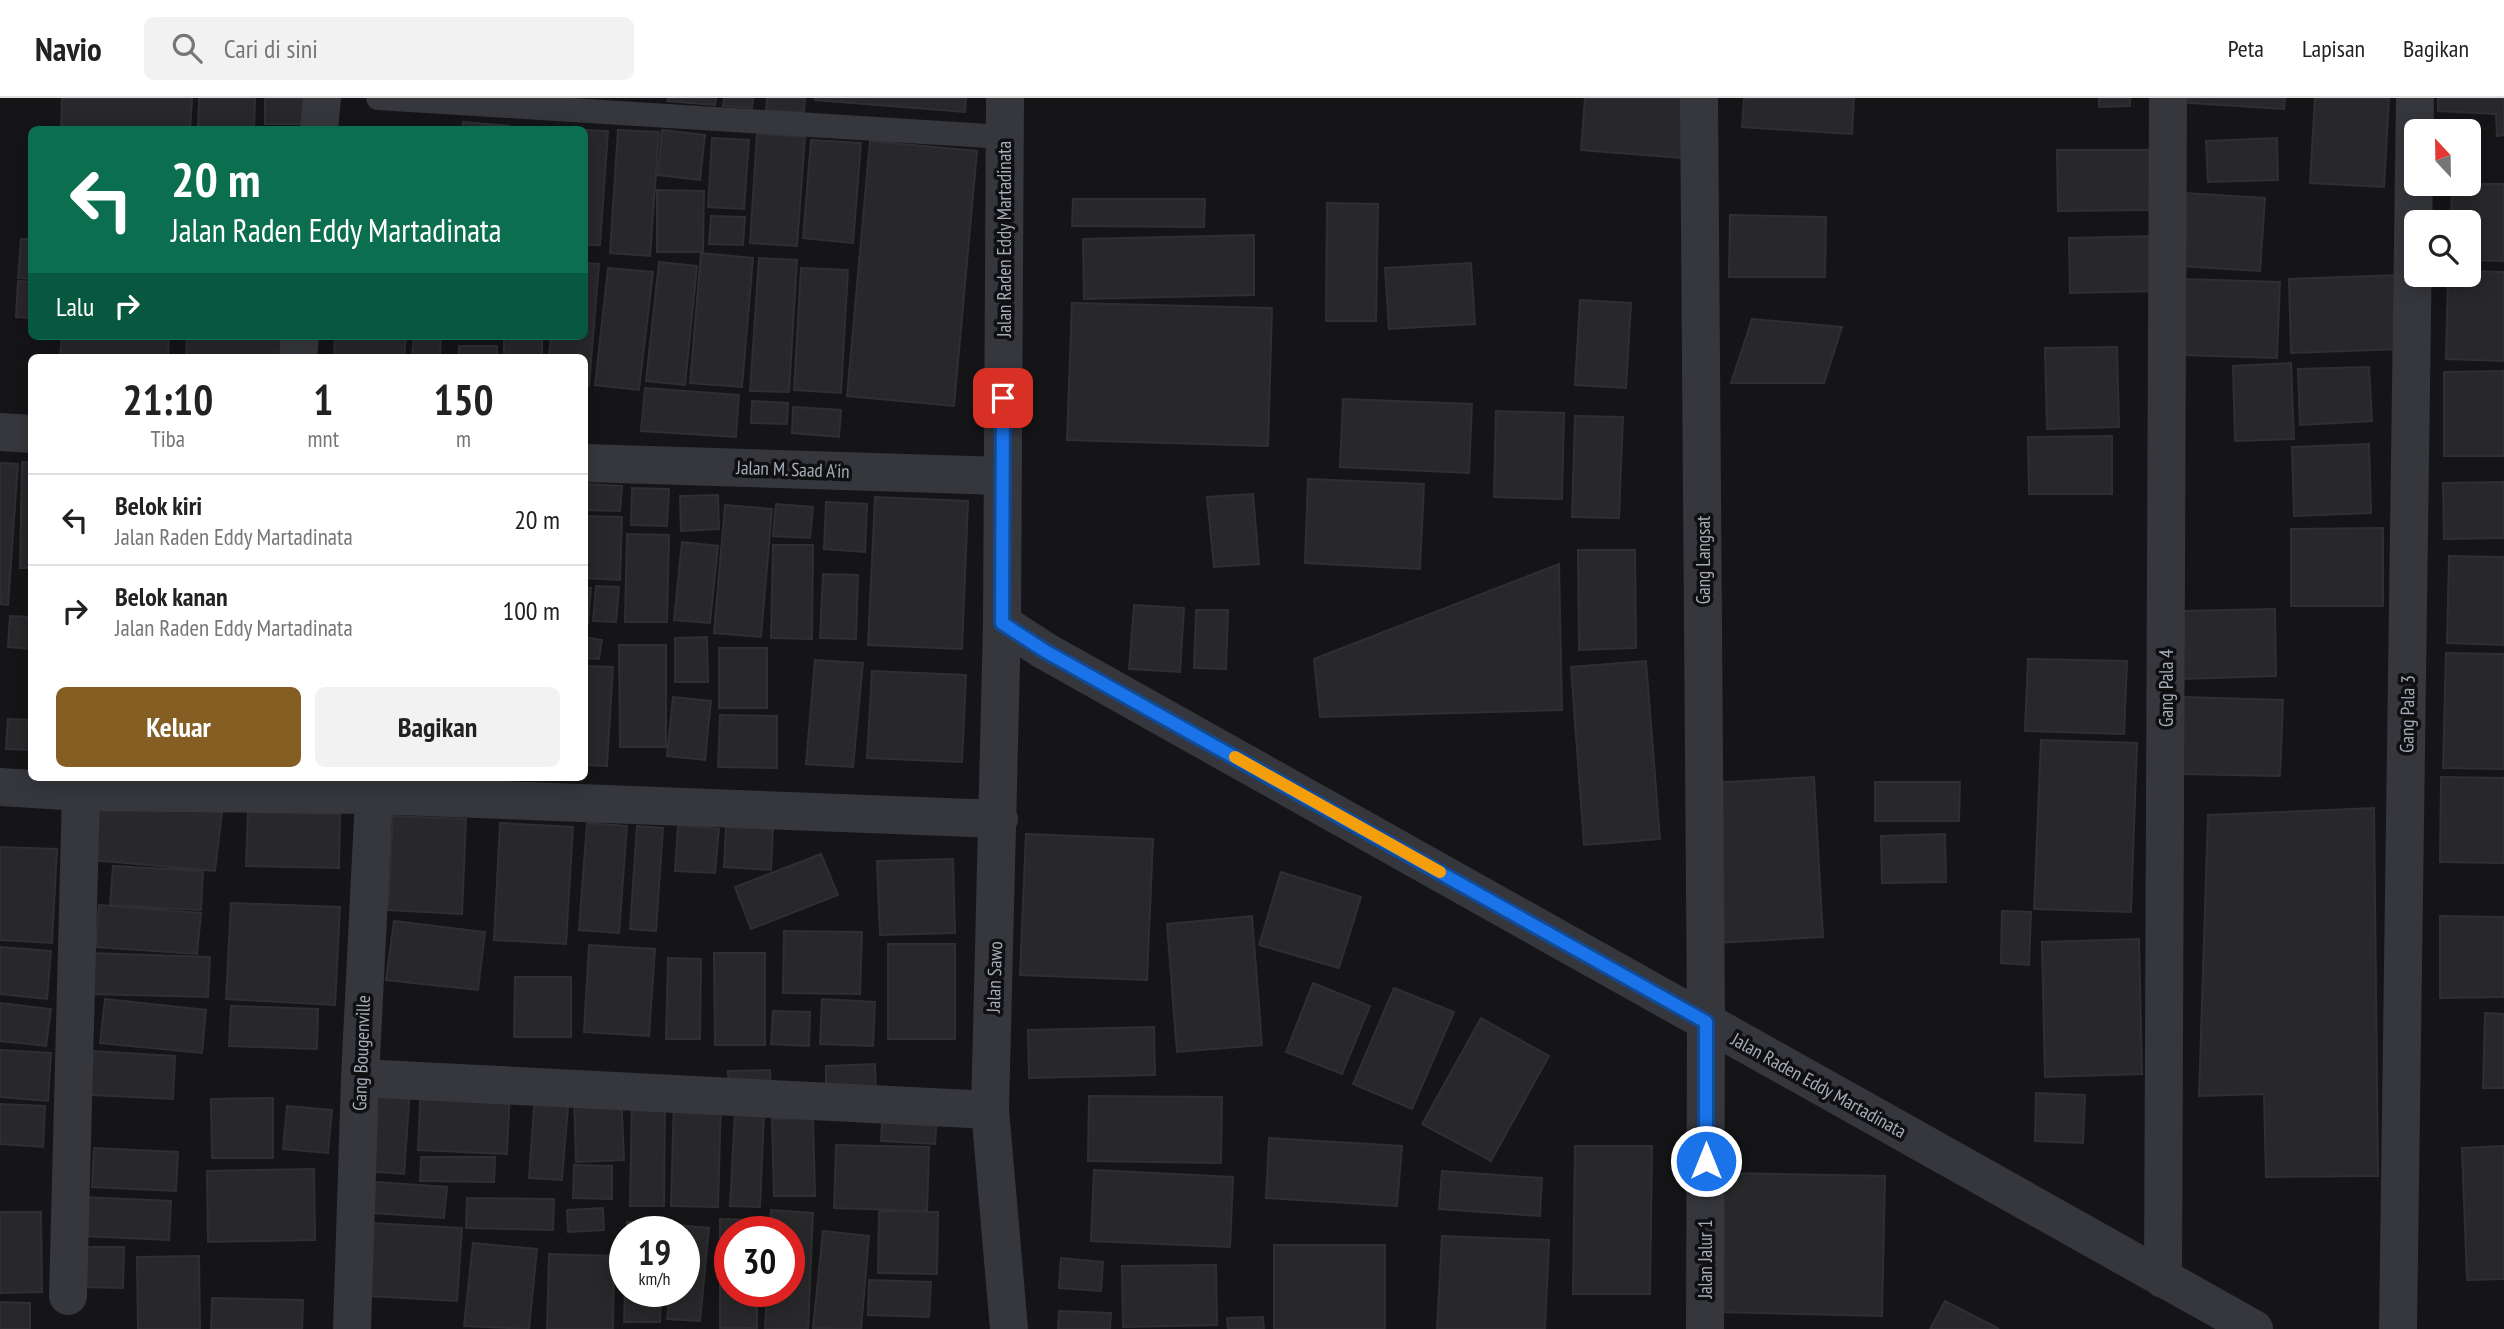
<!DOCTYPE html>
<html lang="id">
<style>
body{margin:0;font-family:"PT Sans Narrow",sans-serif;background:#f2f2f2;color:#222;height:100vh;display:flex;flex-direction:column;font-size:26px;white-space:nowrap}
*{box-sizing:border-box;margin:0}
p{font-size:23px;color:#767676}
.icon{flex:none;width:38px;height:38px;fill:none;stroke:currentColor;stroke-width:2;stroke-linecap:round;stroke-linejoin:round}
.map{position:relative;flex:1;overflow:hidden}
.sheet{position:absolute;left:28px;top:256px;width:560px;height:427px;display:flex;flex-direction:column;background:#fff;border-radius:10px;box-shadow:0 4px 18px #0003}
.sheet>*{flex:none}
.top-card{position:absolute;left:28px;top:28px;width:560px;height:214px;border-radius:10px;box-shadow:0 4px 18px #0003;background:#0b6e4f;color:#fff;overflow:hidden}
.needle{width:46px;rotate:338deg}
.fabs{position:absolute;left:2404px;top:21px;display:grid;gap:14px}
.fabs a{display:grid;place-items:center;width:77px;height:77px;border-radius:10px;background:#fff;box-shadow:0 4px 18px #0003;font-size:35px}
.speed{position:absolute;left:609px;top:1118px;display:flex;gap:14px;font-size:35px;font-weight:700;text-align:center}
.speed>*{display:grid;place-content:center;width:91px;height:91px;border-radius:50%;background:#fff;box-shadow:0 4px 18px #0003;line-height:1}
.speed small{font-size:18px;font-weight:400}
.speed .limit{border:10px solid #d22;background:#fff;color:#111}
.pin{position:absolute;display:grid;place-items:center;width:60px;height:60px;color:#fff;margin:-30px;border-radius:14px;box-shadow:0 4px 10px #0006}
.me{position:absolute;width:77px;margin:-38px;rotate:0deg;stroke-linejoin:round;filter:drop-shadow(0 0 5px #0008)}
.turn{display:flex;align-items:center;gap:24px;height:147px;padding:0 28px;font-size:32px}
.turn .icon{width:91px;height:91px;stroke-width:2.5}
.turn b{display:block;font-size:49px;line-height:60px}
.then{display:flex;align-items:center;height:66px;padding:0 28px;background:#0003;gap:14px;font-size:26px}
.eta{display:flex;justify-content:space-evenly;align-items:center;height:119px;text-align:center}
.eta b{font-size:42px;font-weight:600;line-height:49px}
.primary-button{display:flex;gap:14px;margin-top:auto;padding:14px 28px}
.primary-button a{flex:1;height:80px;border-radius:10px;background:#855e23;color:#fff;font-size:28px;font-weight:600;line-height:80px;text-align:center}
.primary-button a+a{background:#f2f2f2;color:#222}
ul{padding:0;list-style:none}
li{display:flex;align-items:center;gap:21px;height:91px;padding:0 28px;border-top:2px solid #e0e0e0}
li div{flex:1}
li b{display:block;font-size:26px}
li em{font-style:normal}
header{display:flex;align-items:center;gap:42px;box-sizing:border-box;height:98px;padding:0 35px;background:#fff;border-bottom:2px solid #e0e0e0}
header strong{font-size:33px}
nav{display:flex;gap:38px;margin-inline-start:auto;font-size:24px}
.search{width:490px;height:63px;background:#f2f2f2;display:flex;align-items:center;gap:18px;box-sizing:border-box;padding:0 24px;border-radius:10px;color:#767676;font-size:26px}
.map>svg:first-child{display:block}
.building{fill:#28282b;stroke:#2f2f33;stroke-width:2}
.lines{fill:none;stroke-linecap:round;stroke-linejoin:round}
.service{stroke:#36373c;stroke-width:24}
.minor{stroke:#36373c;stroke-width:38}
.route-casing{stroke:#114b97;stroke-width:18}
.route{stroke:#1a73e8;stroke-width:12}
.slow{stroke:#f59e0b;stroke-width:12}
.labels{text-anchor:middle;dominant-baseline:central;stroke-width:7;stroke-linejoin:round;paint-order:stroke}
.street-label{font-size:19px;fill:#a6adb8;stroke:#101012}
</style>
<header>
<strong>Navio</strong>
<div class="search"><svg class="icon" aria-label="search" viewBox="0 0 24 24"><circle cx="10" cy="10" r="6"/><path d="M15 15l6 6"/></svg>Cari di sini</div>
<nav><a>Peta</a><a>Lapisan</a><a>Bagikan</a></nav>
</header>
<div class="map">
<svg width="2504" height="1231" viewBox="0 0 2504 1231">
<rect width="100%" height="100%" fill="#151517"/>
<path class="building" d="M 62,0 L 192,0 L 190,32 L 61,32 Z
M 199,0 L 255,0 L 254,32 L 198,32 Z
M 265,0 L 312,0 L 312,26 L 265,26 Z
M 668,0 L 716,0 L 715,7 L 667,3 Z
M 724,0 L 753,0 L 752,10 L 723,8 Z
M 767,0 L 805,0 L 804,14 L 766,13 Z
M 815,0 L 966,0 L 965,14 L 815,2 Z
M 1585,0 L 1686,0 L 1682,60 L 1581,52 Z
M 1744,0 L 1854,0 L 1852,36 L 1742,29 Z
M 2099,0 L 2130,0 L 2130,8 L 2099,9 Z
M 2175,0 L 2285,0 L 2284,11 L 2175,4 Z
M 2315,0 L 2389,0 L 2384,89 L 2310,85 Z
M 2438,0 L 2504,0 L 2504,37 L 2497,38 L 2496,16 L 2438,13 Z
M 463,24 L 509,28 L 508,32 L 462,32 Z
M 584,32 L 608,33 L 600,147 L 584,147 Z
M 618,32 L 659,34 L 650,158 L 610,155 Z
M 662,32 L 705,37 L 700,82 L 658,77 Z
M 757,36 L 805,39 L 797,148 L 750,145 Z
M 712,40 L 749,42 L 744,111 L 708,109 Z
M 2277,40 L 2278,82 L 2208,84 L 2206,43 Z
M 811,42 L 861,45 L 853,145 L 803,140 Z
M 870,43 L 977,53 L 954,308 L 847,298 Z
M 2057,52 L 2152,52 L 2152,112 L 2058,113 Z
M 2452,86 L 2504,86 L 2504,163 L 2469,162 L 2469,124 L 2451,124 Z
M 657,92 L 704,93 L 703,154 L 657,154 Z
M 2184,95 L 2265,100 L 2260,173 L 2179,168 Z
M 1073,101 L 1205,101 L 1204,129 L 1072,128 Z
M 1327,105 L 1378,106 L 1376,223 L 1326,223 Z
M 1730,117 L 1826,119 L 1825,179 L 1729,179 Z
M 711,118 L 745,119 L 743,147 L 709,146 Z
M 1254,137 L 1254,197 L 1084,201 L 1083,141 Z
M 2158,138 L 2159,193 L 2070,195 L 2069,140 Z
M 21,141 L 32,141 L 32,181 L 18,180 Z
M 701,155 L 753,160 L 742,289 L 690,285 Z
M 759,160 L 797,162 L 789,294 L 750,293 Z
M 659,164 L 697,168 L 685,287 L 646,283 Z
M 584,165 L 599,166 L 589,288 L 584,288 L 584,259 L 549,259 L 551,238 L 584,238 Z
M 1471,165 L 1475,226 L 1389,231 L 1385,170 Z
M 608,170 L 653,174 L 639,292 L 595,287 Z
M 801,170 L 848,172 L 841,295 L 794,292 Z
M 2469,173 L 2504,174 L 2504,263 L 2446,261 L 2448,177 L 2469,177 Z
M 2398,177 L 2401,251 L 2291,255 L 2289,181 Z
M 2182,181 L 2280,184 L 2277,260 L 2180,257 Z
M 18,183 L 32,184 L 32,220 L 16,219 Z
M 1580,202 L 1631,205 L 1626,290 L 1575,287 Z
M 1072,205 L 1272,210 L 1268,348 L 1067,342 Z
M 1752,221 L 1842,229 L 1824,285 L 1731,285 Z
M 62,238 L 169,238 L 168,259 L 60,259 Z
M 187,238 L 282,238 L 281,259 L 186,259 Z
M 335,238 L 406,238 L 404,259 L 334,259 Z
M 414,238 L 441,238 L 440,259 L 412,259 Z
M 504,240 L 542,240 L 542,259 L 504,259 Z
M 459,248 L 497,248 L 497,259 L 459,259 Z
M 2117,249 L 2119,329 L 2047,331 L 2045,250 Z
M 2291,265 L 2294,341 L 2235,343 L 2233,268 Z
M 2369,269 L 2372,323 L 2300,327 L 2298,271 Z
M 2504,273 L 2504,358 L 2444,358 L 2444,274 Z
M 645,290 L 739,297 L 736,339 L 641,333 Z
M 1343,301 L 1472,306 L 1469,375 L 1340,369 Z
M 752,303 L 788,305 L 787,326 L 751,325 Z
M 793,309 L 841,312 L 839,339 L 792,335 Z
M 1496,313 L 1564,315 L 1562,401 L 1494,399 Z
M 1575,318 L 1623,319 L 1619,420 L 1572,419 Z
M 2112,338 L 2112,396 L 2029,396 L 2028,339 Z
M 2369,346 L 2371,415 L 2294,418 L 2292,349 Z
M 22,364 L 32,365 L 32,470 L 20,470 Z
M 0,365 L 18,366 L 8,507 L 0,506 Z
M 1308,381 L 1424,386 L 1420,471 L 1305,465 Z
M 2504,384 L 2504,440 L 2444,441 L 2443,385 Z
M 585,386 L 622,388 L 620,413 L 584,412 Z
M 632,390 L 669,391 L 667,428 L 631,427 Z
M 1253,396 L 1259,466 L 1214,469 L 1207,399 Z
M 718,397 L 719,431 L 681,433 L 680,398 Z
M 875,399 L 968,403 L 962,551 L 868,547 Z
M 826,404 L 867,406 L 865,454 L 824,451 Z
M 776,406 L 813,409 L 810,440 L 773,438 Z
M 725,407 L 772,411 L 761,539 L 714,535 Z
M 584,418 L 622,419 L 620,482 L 584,480 Z
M 2383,430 L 2383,508 L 2291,508 L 2291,431 Z
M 627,436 L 669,437 L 667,524 L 625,524 Z
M 682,444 L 718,448 L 710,525 L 674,522 Z
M 773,447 L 813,447 L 812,541 L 771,540 Z
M 1578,452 L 1635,452 L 1636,550 L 1579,552 Z
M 2449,458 L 2504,459 L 2504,547 L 2447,545 Z
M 1559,466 L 1562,612 L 1320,619 L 1314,561 Z
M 823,476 L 858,477 L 856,541 L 820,540 Z
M 596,488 L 619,489 L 616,524 L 593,523 Z
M 584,489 L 591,490 L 588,525 L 584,525 Z
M 1134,507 L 1184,510 L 1180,574 L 1129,571 Z
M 2275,511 L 2276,578 L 2181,581 L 2179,513 Z
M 1196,512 L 1228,512 L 1226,571 L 1194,570 Z
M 10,518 L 32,519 L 32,551 L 8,549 Z
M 584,539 L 602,542 L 599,561 L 584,560 Z
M 707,539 L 708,584 L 675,584 L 675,540 Z
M 619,547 L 666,547 L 666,649 L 620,649 Z
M 719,550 L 767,550 L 767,610 L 719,610 Z
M 2446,555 L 2504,556 L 2504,671 L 2443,670 Z
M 2028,561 L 2127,563 L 2124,636 L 2025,633 Z
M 815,562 L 863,565 L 853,669 L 806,666 Z
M 1646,563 L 1660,741 L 1584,747 L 1571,569 Z
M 584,568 L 613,569 L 607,668 L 584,667 Z
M 872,573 L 966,577 L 962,664 L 867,660 Z
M 673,599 L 711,603 L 705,662 L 667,658 Z
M 2184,599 L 2283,602 L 2280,678 L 2182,676 Z
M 720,617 L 777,618 L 777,670 L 718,669 Z
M 8,621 L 32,622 L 32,652 L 6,651 Z
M 2041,642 L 2137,645 L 2131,814 L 2034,811 Z
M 1814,679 L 1823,839 L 1717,845 L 1710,685 Z
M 2441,679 L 2504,680 L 2504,765 L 2440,764 Z
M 1875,684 L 1960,684 L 1959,723 L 1875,723 Z
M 100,703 L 222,714 L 215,773 L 93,762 Z
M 2374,710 L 2378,1078 L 2266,1079 L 2264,996 L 2199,998 L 2208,717 Z
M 248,714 L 340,716 L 339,770 L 246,768 Z
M 393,718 L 466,721 L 462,816 L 388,812 Z
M 500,725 L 573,729 L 566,846 L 494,842 Z
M 587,725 L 627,728 L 619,835 L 579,832 Z
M 678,727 L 719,731 L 715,775 L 675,773 Z
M 637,728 L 663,730 L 656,833 L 630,831 Z
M 726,729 L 773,731 L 771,772 L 724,769 Z
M 1026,736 L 1153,741 L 1147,882 L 1020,877 Z
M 1945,736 L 1946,784 L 1882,785 L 1881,738 Z
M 0,749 L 57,751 L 52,845 L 0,842 Z
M 821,756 L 838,797 L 751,831 L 735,789 Z
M 953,761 L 955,835 L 880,837 L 877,763 Z
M 113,768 L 203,773 L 201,812 L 110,807 Z
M 1281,774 L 1361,799 L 1339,870 L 1259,847 Z
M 231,805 L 340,809 L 335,907 L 226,901 Z
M 99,807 L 201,815 L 197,856 L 96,849 Z
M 2002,813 L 2031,814 L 2029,867 L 2001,865 Z
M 1252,818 L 1262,947 L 1177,954 L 1167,826 Z
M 2440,818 L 2504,819 L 2504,899 L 2440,900 Z
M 394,823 L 485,834 L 478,892 L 386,882 Z
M 784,833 L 862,834 L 860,896 L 783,895 Z
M 2139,841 L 2142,976 L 2045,979 L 2042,844 Z
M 888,846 L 955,846 L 955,941 L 888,941 Z
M 589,847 L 655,851 L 649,938 L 584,934 Z
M 0,849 L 51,853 L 47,901 L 0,896 Z
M 89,855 L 210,859 L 208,899 L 88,896 Z
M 714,855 L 765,855 L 765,947 L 715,947 Z
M 668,860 L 701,861 L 700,941 L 666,941 Z
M 515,879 L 571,879 L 571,939 L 514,939 Z
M 1313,885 L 1370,908 L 1342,976 L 1286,954 Z
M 1394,890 L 1454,914 L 1412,1011 L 1353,986 Z
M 105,901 L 206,912 L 202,955 L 100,945 Z
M 822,901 L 875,904 L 873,948 L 820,946 Z
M 0,905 L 51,911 L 46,948 L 0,943 Z
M 231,908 L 318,911 L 317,951 L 229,948 Z
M 773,913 L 810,914 L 809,948 L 771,946 Z
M 2485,915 L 2504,916 L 2504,990 L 2483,990 Z
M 1481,920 L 1549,958 L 1491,1063 L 1422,1026 Z
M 1154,929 L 1155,977 L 1029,980 L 1028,932 Z
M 0,952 L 51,955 L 48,1003 L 0,999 Z
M 93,953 L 175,958 L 173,1001 L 91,997 Z
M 875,966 L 876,999 L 826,1000 L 826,968 Z
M 770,972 L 771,998 L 729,999 L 728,973 Z
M 421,985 L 510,990 L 507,1056 L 418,1052 Z
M 373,989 L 410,992 L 404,1076 L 366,1073 Z
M 621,994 L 624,1062 L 576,1064 L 574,997 Z
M 535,995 L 569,997 L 562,1082 L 529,1080 Z
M 2036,995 L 2085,997 L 2083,1045 L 2035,1043 Z
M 1089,998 L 1222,999 L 1221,1065 L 1088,1063 Z
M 632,999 L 665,999 L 664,1108 L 630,1108 Z
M 273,1000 L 273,1060 L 212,1060 L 211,1001 Z
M 674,1000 L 721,1001 L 718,1109 L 671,1108 Z
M 0,1006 L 45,1008 L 43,1049 L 0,1046 Z
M 287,1008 L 332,1012 L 328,1055 L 283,1051 Z
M 883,1011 L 937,1014 L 935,1046 L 881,1043 Z
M 735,1014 L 764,1016 L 760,1109 L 730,1108 Z
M 813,1020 L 815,1098 L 774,1098 L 772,1021 Z
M 1269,1040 L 1402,1048 L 1397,1108 L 1266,1100 Z
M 836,1047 L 929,1049 L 927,1113 L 834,1110 Z
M 1575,1048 L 1652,1048 L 1650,1196 L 1573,1196 Z
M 2504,1048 L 2504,1181 L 2467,1182 L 2462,1050 Z
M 94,1050 L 178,1054 L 176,1093 L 92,1089 Z
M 421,1059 L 495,1059 L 494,1084 L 420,1083 Z
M 574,1067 L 612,1068 L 612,1101 L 573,1100 Z
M 314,1071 L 315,1142 L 208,1144 L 207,1073 Z
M 1094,1072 L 1233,1079 L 1230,1149 L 1091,1143 Z
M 1442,1073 L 1542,1080 L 1540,1118 L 1439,1111 Z
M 1723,1075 L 1885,1078 L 1882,1218 L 1720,1214 Z
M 376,1084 L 447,1089 L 444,1120 L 373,1115 Z
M 83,1099 L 171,1103 L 169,1142 L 81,1138 Z
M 467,1100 L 554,1101 L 553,1132 L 466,1130 Z
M 603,1110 L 604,1132 L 568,1134 L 567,1112 Z
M 771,1112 L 813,1115 L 808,1231 L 765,1231 L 767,1194 L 789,1194 L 789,1134 L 770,1134 Z
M 879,1113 L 938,1114 L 937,1176 L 878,1175 Z
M 0,1114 L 41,1114 L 42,1194 L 0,1195 Z
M 720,1121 L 758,1122 L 758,1134 L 730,1134 L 730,1194 L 757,1194 L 757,1230 L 720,1230 Z
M 627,1124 L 663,1126 L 663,1134 L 627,1134 Z
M 372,1125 L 462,1130 L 457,1203 L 368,1198 Z
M 677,1127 L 709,1130 L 700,1223 L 667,1221 L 670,1194 L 684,1194 L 684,1134 L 676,1134 Z
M 823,1133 L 869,1138 L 861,1231 L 813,1230 Z
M 1442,1138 L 1549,1142 L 1545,1231 L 1437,1231 Z
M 473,1145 L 537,1151 L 529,1231 L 464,1228 Z
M 1274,1147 L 1385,1147 L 1385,1231 L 1274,1231 Z
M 81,1149 L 124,1149 L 123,1190 L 80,1189 Z
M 549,1156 L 614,1158 L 613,1231 L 547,1231 Z
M 199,1158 L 200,1231 L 138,1231 L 137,1159 Z
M 1061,1160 L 1103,1164 L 1101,1193 L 1059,1190 Z
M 1216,1167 L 1217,1227 L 1123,1229 L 1122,1168 Z
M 869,1182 L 931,1184 L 929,1219 L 868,1217 Z
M 625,1194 L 661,1194 L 660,1224 L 624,1224 Z
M 212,1200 L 303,1202 L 302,1231 L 211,1231 Z
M 1945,1203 L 1999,1231 L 1930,1231 Z
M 0,1204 L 30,1205 L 30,1231 L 0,1231 Z
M 1059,1213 L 1111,1215 L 1110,1231 L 1058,1231 Z
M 1263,1219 L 1264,1231 L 1228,1231 L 1227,1220 Z"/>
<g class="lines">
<path class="service" d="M 378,0 L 1005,39"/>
<path class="minor" d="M 1005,0 L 1002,525 L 990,1012 L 1009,1231
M 1699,0 L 1706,924 L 1705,1231
M 319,32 L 322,0
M 298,259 L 300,238
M 0,334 L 32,336
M 584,365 L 1002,378
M 1002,525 L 1045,553 L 2254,1231
M 0,689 L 81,694 L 373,697 L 999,721
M 360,980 L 990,1012
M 2163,1181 L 2168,0
M 68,1198 L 81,694
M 352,1231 L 360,980 L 375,679
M 2398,1231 L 2415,0"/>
</g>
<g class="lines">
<g class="route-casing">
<path id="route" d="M 1003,300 L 1002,525 L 1045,553 L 1706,924 L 1706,1063"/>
</g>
<use href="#route" class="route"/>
<path class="slow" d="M 1235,659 L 1440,774"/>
</g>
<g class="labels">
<g class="street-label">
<text transform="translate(1004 141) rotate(-90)">Jalan Raden Eddy Martadinata</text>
<text transform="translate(793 371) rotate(2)">Jalan M. Saad A'in</text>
<text transform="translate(1703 462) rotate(-90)">Gang Langsat</text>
<text transform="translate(2166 590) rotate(-90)">Gang Pala 4</text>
<text transform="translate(2407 616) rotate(-89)">Gang Pala 3</text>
<text transform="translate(994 879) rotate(-88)">Jalan Sawo</text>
<text transform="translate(361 955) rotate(-88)">Gang Bougenville</text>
<text transform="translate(1819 987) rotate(29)">Jalan Raden Eddy Martadinata</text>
<text transform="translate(1705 1161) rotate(-90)">Jalan Jalur 1</text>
</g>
</g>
</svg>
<div class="fabs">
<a><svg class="needle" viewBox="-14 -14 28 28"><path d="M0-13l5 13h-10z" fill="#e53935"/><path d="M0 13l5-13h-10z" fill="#767676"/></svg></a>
<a><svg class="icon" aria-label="search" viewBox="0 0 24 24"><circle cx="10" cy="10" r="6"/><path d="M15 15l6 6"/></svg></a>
</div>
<div class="speed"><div>19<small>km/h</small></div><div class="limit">30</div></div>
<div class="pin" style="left:1003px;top:300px;background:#d93025"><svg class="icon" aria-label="arrive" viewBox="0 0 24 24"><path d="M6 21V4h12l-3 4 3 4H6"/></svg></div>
<svg class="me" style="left:1706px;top:1063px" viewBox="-20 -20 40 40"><circle r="17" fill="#1a73e8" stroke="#fff" stroke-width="3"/><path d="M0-11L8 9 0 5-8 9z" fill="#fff"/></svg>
<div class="top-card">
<div class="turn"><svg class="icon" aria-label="left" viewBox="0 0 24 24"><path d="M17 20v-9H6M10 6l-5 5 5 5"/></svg><div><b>20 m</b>Jalan Raden Eddy Martadinata</div></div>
<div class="then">Lalu<svg class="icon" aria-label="right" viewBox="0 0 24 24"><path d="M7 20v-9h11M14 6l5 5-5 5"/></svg></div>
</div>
<section class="sheet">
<div class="eta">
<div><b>21:10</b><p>Tiba</p></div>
<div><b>1</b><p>mnt</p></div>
<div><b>150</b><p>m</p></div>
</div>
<ul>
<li><svg class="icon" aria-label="left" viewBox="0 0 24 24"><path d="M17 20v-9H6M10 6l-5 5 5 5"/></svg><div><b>Belok kiri</b><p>Jalan Raden Eddy Martadinata</p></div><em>20 m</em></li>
<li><svg class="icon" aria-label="right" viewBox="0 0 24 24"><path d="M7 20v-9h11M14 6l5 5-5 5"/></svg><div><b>Belok kanan</b><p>Jalan Raden Eddy Martadinata</p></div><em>100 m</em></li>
</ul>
<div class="primary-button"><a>Keluar</a><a>Bagikan</a></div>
</section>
</div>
